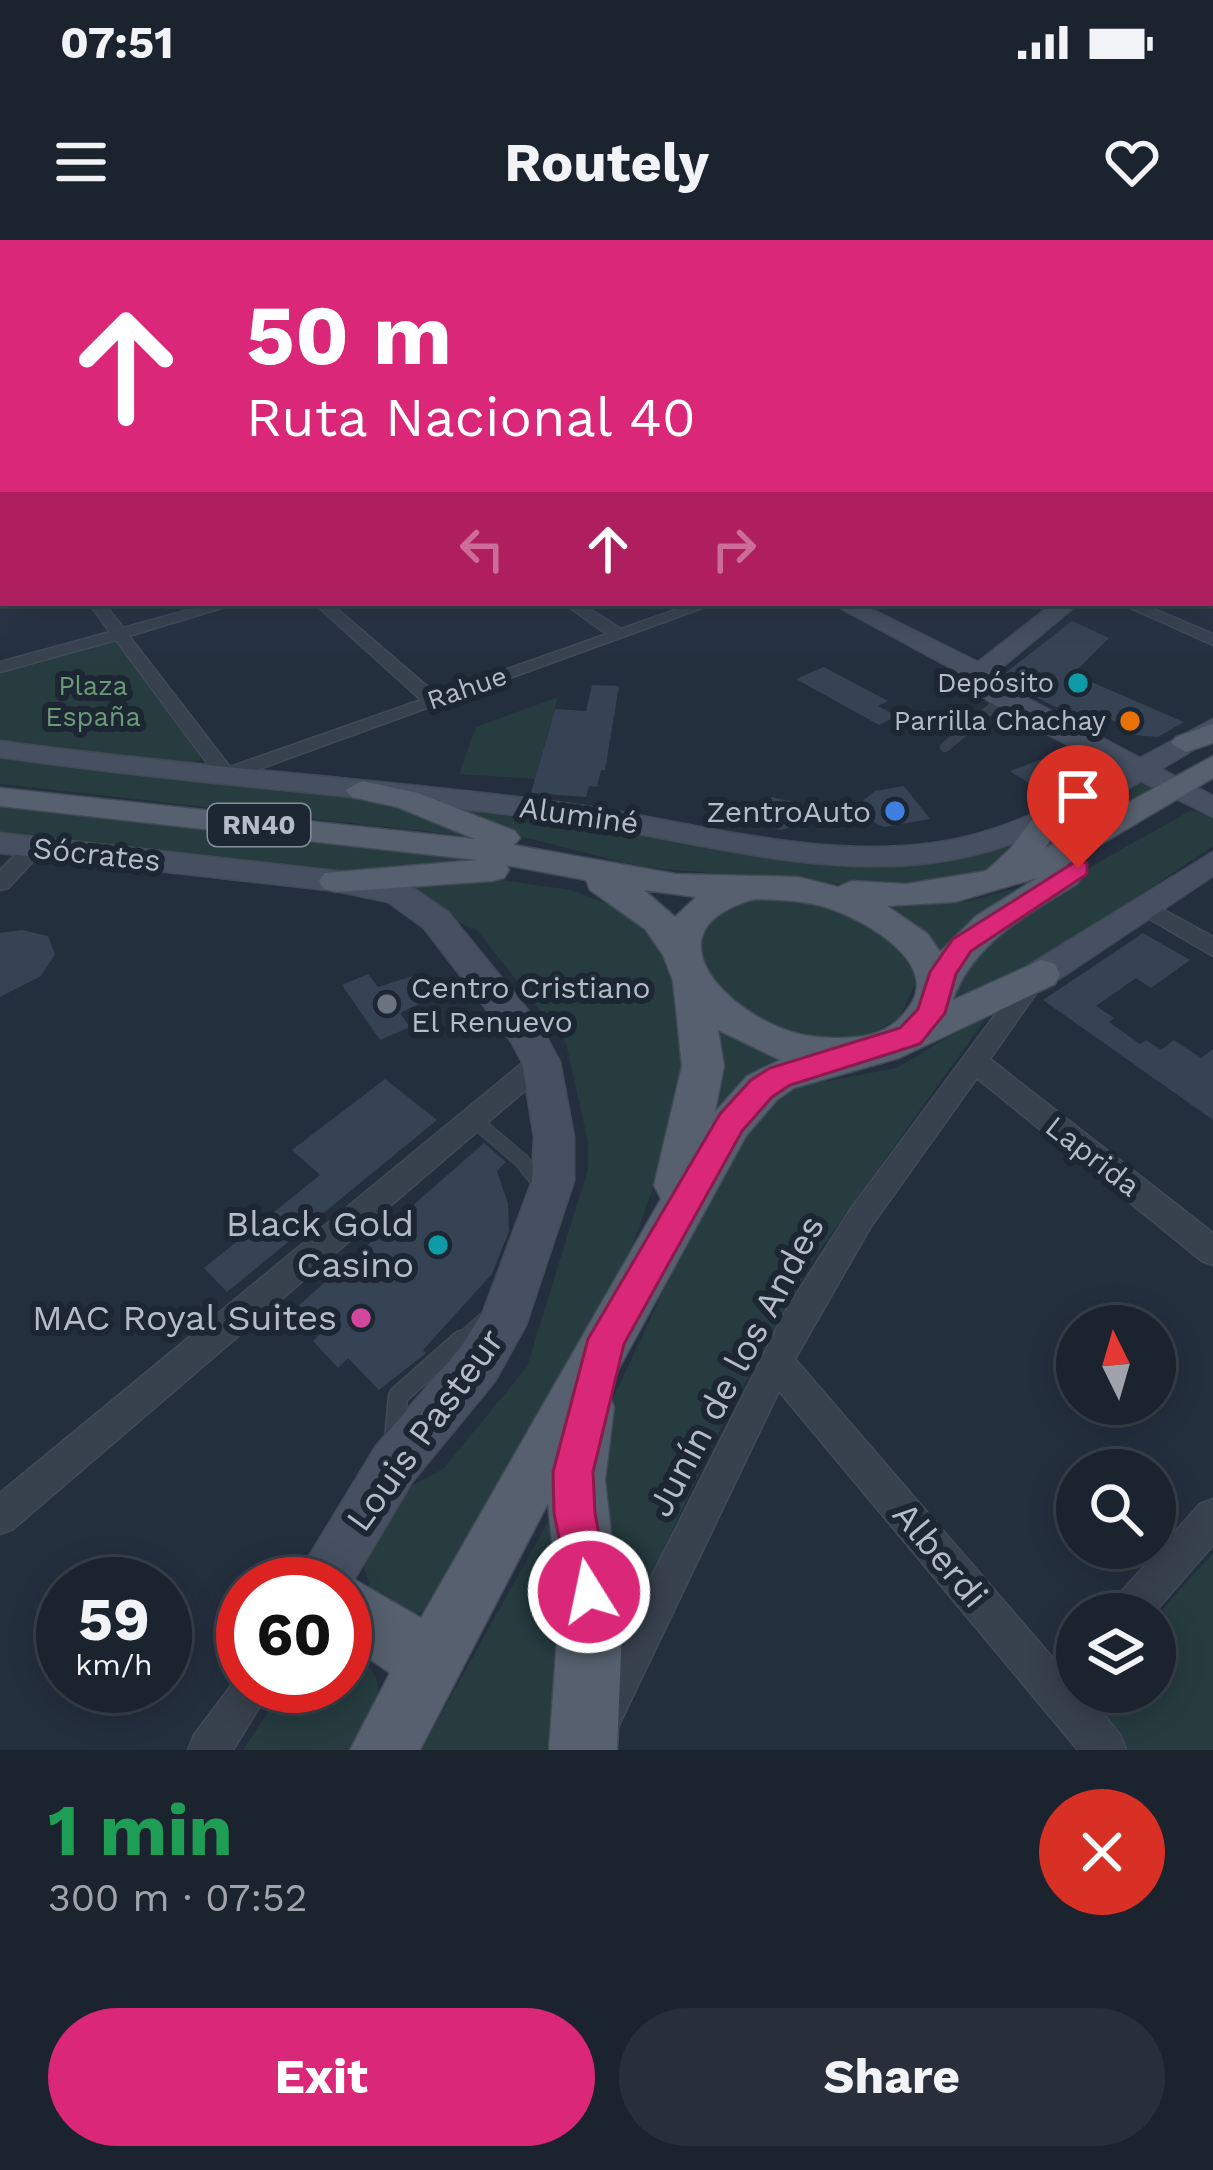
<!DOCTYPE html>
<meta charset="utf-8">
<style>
body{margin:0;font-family:"Work Sans",sans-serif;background:#282f3a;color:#f1f3f6;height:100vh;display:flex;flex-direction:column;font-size:45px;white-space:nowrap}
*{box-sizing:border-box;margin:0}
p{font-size:39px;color:#a0a4aa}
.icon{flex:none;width:66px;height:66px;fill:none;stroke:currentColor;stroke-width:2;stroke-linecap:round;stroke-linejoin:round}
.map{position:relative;height:1510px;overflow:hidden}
.panel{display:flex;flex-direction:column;background:#1b232e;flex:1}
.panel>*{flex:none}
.guide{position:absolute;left:0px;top:0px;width:1215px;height:366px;box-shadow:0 6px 30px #0003,0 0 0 3px #39404a;background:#db2777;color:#fff;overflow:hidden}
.needle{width:78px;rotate:355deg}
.fabs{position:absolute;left:1056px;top:1065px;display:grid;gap:24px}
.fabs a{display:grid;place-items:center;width:120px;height:120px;border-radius:50%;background:#1b232e;box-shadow:0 6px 30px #0003,0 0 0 3px #39404a;font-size:60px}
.speed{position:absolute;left:36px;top:1317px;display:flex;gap:24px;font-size:60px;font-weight:700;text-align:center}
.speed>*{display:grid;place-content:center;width:156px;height:156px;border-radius:50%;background:#1b232e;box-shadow:0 6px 30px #0003,0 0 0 3px #39404a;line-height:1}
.speed small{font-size:30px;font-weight:400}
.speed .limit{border:18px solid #d22;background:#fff;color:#111}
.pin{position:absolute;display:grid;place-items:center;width:102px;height:102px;color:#fff;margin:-123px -51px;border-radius:50% 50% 50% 0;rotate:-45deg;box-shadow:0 0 12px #0007}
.pin .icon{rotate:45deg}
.me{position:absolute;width:132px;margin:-66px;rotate:350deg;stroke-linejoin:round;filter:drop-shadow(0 0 9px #0008)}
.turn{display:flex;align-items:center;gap:42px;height:252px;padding:0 48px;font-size:54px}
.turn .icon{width:156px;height:156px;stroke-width:2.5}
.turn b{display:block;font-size:84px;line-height:102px}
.lanes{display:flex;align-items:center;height:114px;padding:0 48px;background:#0003;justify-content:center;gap:60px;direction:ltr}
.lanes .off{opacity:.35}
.round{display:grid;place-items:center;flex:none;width:126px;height:126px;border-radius:63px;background:#282f3a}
.headline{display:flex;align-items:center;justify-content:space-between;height:204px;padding:0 48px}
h1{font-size:72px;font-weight:700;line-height:90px;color:#1e9e55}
.action{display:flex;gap:24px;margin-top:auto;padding:24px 48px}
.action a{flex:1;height:138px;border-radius:72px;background:#db2777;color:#fff;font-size:48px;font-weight:700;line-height:138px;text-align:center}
.action a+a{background:#282f3a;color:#f1f3f6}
.status{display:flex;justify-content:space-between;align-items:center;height:84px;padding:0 60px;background:#1b232e;direction:ltr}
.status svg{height:33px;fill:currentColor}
header{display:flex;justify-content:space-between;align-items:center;height:156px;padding:0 48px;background:#1b232e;font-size:54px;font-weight:700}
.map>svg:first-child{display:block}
.green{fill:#263c3f}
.building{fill:#364354}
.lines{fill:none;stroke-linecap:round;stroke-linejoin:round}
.lane-far2-casing{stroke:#414a57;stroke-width:10}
.lane-far1-casing{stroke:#414a57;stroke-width:16}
.lane-casing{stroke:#414a57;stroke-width:21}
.street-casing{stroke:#414a57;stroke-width:3}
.secondary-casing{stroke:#414a57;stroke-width:3}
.primary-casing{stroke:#414a57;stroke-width:3}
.lane-far2{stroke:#38414e;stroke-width:9}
.lane-far1{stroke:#38414e;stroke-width:14}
.lane{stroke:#38414e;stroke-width:18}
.street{fill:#38414e;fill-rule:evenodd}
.secondary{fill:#465061;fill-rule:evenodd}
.primary{fill:#56606e;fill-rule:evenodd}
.route{fill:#db2777;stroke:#8e194d;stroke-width:3}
.culture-dot{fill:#0f9aa8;stroke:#1d2633;stroke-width:4.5}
.food-dot{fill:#e8710a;stroke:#1d2633;stroke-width:4.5}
.shop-dot{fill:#3f7fe0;stroke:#1d2633;stroke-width:4.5}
.worship-dot{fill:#6b7280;stroke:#1d2633;stroke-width:4.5}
.hotel-dot{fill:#d1479c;stroke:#1d2633;stroke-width:4.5}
.labels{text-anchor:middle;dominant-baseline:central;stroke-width:12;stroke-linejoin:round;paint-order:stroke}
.far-poi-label{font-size:27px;fill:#b4bcc9;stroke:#1d2633;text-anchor:end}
.far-park-label{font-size:27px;fill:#6b9a76;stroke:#1d2633}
.far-street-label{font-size:27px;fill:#b4bcc9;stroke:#1d2633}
.shield{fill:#1d2633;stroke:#878f9c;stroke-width:3}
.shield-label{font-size:27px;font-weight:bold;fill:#b4bcc9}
.poi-label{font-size:30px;fill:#b4bcc9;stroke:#1d2633;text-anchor:end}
.street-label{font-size:30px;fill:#b4bcc9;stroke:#1d2633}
.near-poi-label{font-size:36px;fill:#b4bcc9;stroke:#1d2633;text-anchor:end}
.near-street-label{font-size:36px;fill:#b4bcc9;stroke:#1d2633}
</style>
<div class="status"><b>07:51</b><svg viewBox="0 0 49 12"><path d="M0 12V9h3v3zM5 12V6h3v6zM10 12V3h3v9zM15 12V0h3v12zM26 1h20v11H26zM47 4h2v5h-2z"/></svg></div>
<header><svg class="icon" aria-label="menu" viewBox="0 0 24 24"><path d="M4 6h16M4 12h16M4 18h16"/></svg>Routely<svg class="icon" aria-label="heart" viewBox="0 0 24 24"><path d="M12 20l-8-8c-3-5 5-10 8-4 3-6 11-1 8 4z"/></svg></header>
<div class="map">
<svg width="1213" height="1510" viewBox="0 0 1213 1510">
<rect width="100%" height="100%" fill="#242f3e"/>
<path class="green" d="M 112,400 L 118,401 L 201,513 L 200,520 L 189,525 L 0,503 L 0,431 Z
M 558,457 L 535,539 L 459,534 L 476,487 Z
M 0,515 L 375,558 L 494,599 L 0,544 Z
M 1139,541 L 1156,551 L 1037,618 L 1061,583 Z
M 432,563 L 586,580 L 838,621 L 1028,594 L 994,629 L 966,640 L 880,647 L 642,627 L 507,593 Z
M 0,567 L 489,621 L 529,628 L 484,626 L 346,635 L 0,595 Z
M 1191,570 L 1213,577 L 1213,606 L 1024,733 L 952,770 C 959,685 1124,611 1191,570 Z
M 474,636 L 571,650 L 618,668 L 644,686 L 663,710 L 686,781 L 682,868 L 618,1045 L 426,1370 L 415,1374 L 371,1352 L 363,1323 L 395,1254 L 443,1229 L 527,1127 L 588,929 L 588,902 L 566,803 L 476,689 C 450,683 430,661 409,645 Z
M 1028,645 L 966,686 L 939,711 L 887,668 L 965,662 Z
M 765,653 L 849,670 L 898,703 L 915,732 L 915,744 L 900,777 L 864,798 L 811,800 L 734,768 L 695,712 C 700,674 735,666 765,653 Z
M 991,771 L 815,1017 L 726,1177 L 602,1439 L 601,1184 L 723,924 L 784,849 L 897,828 Z
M 716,790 L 789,820 L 700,908 Z
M 558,1264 L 572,1354 L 560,1510 L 421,1510 Z
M 1213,1313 L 1213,1510 L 1128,1510 L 1104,1481 L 1094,1452 L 1155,1452 L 1155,1378 Z
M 345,1413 C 394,1428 381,1476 361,1510 L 243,1510 L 285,1446 L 345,1446 Z"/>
<path class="building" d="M 1072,381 L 1109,398 L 1073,434 L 1184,482 L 1158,497 L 1124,494 L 1125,486 L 1099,474 L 1073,476 L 999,438 Z
M 824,427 L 888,461 L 878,466 L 897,476 L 879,485 L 796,439 Z
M 592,445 L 619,446 L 605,530 L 601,530 L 597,547 L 589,546 L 586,557 L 531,553 L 555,469 L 586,471 Z
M 1067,510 L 1105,531 L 1041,551 L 1010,531 Z
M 904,546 L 930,579 L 884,587 L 875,583 L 860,563 L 875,551 Z
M 772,557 L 798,563 L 807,573 L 803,583 L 781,590 L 757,582 L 753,566 Z
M 22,690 L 48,696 L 55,714 L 41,736 L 0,757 L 0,693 Z
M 1143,693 L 1190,720 L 1151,748 L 1136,738 L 1096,766 L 1114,778 L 1109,782 L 1140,804 L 1146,800 L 1161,810 L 1174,800 L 1201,818 L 1213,809 L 1213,880 L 1043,760 Z
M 368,734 L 378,747 L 419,734 L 436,756 L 400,773 L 410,787 L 380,800 L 342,745 Z
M 385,839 L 437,880 L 227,1052 L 204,1028 L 320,935 L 292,910 Z
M 484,903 L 506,922 L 497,931 L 508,964 L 509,991 L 492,1034 L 423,1110 L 426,1113 L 379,1150 L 348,1118 L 338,1128 L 313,1101 L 323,1091 L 299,1065 Z"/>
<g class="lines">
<g class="lane-far2-casing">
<path id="lane-far2" d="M 945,507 L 1004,458"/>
</g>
<g class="lane-far1-casing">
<path id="lane-far1" d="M 474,880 L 521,920 L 541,945
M 458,1103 L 483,1081"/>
</g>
<g class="lane-casing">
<path id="lane" d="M 394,1201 L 398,1156 L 461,1100"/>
</g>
<g class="street-casing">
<path id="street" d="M 0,208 L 3,208 L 3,213 L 0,213 Z
M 3,232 L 3,241 L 0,242 L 0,233 Z
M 1213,246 L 1213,254 L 1212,255 L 1212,247 Z
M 0,280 L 3,281 L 3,289 L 0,288 Z
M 1212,306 L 1213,306 L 1213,314 L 1212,314 Z
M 1212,335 L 1213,335 L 1213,343 L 1212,343 Z
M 89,363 L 104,363 L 123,388 L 214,363 L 238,363 L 129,396 L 230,527 L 421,460 L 314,363 L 330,363 L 436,454 L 607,394 L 563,363 L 580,363 L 621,389 L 695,363 L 716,363 L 226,541 L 219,539 L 116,400 L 0,432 L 0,422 L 110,392 Z
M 1119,363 L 1139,363 L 1213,394 L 1213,405 Z
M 34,602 L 44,608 L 41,613 L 8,648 L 0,650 L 0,630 L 27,603 Z
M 1144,659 L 1213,697 L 1213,716 L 1136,671 L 1133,666 Z
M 1032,733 L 1044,742 L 990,819 L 1213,993 L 1213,1025 L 1202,1021 L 977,838 L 870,988 L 795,1119 L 1058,1424 L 1077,1412 L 1077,1452 L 1086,1452 L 1120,1495 L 1126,1510 L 1078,1510 L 779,1151 L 607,1510 L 564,1510 L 785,1072 L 850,970 L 1024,736 Z
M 541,812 L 550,815 L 554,822 L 550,829 L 13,1289 L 0,1294 L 0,1253 L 532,815 Z
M 1213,1259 L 1213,1305 L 1153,1374 L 1109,1374 L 1114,1360 L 1200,1264 Z
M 243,1430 L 243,1446 L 272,1446 L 233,1510 L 188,1510 L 194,1495 Z"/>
</g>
<g class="secondary-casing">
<path id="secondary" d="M 3,299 L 3,311 L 0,312 L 0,300 Z
M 831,363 L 859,363 L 978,422 L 1054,363 L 1079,363 L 989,438 L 1140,518 L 1213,479 L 1213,498 L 1161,529 L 1213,556 L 1213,577 L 1141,541 C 1076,579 1006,614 930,623 C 805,638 683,597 561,581 C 374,556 186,544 0,517 L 0,501 C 187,527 376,538 563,563 C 685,579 809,620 934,603 C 1000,594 1062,562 1119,530 C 1087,513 970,462 960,433 Z
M 0,593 L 336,631 L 409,645 L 448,672 L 540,785 L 560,822 L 574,897 L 574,941 L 526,1085 L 495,1141 L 412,1242 L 345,1355 L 345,1344 L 292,1344 L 376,1206 L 461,1107 L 483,1072 L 532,941 L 534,897 L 522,822 L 512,803 L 424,688 L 388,662 L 336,651 L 0,613 Z
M 1213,612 L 1213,636 L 1053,743 L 1041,747 L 1029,743 L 1023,734 L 1029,725 Z"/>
</g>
<g class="primary-casing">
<path id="primary" d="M 1213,484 L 1213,503 L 1186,512 L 1171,503 L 1176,497 Z
M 1213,516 L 1213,538 L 1066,625 L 1077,628 L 1082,636 L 1077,644 C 1028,674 973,703 953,760 L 1041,720 L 1055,724 L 1060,734 L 1055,744 L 899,818 L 794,848 L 777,860 L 746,896 L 607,1150 L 614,1167 L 605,1240 L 622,1391 L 617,1510 L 549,1510 L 559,1371 L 548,1263 L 420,1510 L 350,1510 L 390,1433 L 345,1402 L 345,1344 L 323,1343 L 345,1334 L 421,1378 L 661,959 L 654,945 L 682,826 L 673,741 L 663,715 L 645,689 L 590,650 L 586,640 L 506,625 L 509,630 L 504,638 L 492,641 L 336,652 L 324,649 L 319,641 L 324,633 L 477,620 L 0,566 L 0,548 L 475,599 L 397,567 L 351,557 L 346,550 L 362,541 L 418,553 L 515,591 L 520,598 L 514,605 L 676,634 L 798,637 L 838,647 L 852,641 L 906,644 L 986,631 L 1010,609 L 1043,565 L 1054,562 L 1070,572 L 1045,608 ZM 1037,638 L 976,676 L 940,712 L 928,694 L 887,666 L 955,662 ZM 644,650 L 696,657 L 675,677 ZM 755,659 C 780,660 804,660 828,668 C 862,679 942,722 909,767 C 896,786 879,795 856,797 C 835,799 812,798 792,792 C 724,771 646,689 755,659 ZM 718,790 L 780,820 L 747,836 L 715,872 L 724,826 Z"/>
</g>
<use href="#lane-far2" class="lane-far2"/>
<use href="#lane-far1" class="lane-far1"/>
<use href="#lane" class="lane"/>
<use href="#street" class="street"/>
<use href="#secondary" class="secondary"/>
<use href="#primary" class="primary"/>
</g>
<linearGradient id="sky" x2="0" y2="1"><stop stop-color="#141a22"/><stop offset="0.5" stop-color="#3f4d63"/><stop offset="1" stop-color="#3f4d63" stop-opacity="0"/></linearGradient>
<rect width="1213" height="420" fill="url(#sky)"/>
<path class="route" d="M 1078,620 L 1087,623 L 1087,634 L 971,711 L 956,734 L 945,773 L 920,804 L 790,845 L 772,857 L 742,891 L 624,1104 L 593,1232 L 595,1273 L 610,1352 L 604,1367 L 589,1373 L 573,1367 L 554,1273 L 553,1232 L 588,1099 L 720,874 L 751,840 L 770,828 L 900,788 L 918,769 L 930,732 L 953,699 Z"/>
<g class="culture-dot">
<circle cx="1078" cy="443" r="12"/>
<circle cx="438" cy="1005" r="12"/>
</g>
<circle class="food-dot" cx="1130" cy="481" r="12"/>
<circle class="shop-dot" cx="895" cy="571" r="12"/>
<circle class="worship-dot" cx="387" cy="764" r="12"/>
<circle class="hotel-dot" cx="361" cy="1078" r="12"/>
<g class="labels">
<g class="far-poi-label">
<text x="1054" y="443">Depósito</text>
<text x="1106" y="481">Parrilla Chachay</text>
</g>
<g class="far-park-label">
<text x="93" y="446">Plaza<tspan x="93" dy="31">España</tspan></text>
</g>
<g class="far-street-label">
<text transform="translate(467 448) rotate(-19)">Rahue</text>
</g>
<rect class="shield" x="208" y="564" width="102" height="42" rx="9"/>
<g class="shield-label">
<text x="259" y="585">RN40</text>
</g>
<g class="poi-label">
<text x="871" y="571">ZentroAuto</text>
<text x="411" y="747" text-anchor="start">Centro Cristiano<tspan x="411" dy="34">El Renuevo</tspan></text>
</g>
<g class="street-label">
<text transform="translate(579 575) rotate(8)">Aluminé</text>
<text transform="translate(97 614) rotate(6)">Sócrates</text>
<text transform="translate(1093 916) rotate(38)">Laprida</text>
</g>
<g class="near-poi-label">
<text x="414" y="984">Black Gold<tspan x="414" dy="41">Casino</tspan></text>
<text x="337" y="1078">MAC Royal Suites</text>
</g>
<g class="near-street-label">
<text transform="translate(736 1126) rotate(-62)">Junín de los Andes</text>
<text transform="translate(425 1190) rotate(-54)">Louis Pasteur</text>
<text transform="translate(940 1315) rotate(50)">Alberdi</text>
</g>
</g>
</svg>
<div class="fabs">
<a><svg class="needle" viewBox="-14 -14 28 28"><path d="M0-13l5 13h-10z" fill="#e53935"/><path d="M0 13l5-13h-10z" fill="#a0a4aa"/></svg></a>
<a><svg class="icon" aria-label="search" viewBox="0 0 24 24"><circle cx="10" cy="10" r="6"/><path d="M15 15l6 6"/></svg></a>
<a><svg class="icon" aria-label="layers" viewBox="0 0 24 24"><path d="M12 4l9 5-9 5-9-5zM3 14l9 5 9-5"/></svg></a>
</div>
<div class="speed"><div>59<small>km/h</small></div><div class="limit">60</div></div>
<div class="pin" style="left:1078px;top:628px;background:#d93025"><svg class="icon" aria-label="arrive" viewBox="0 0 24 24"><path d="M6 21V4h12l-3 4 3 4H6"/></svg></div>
<svg class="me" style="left:589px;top:1352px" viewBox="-20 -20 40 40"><circle r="17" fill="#db2777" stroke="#fff" stroke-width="3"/><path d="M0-11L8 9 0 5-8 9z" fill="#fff"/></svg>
<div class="guide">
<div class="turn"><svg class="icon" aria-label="ahead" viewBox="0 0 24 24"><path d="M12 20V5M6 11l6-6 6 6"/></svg><div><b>50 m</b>Ruta Nacional 40</div></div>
<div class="lanes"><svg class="icon off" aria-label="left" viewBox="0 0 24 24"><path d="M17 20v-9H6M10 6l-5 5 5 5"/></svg><svg class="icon" aria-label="ahead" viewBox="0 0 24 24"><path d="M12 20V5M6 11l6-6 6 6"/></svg><svg class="icon off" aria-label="right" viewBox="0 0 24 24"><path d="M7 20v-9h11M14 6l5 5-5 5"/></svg></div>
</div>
</div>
<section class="panel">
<div class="headline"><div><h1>1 min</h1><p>300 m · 07:52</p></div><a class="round" style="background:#d93025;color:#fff"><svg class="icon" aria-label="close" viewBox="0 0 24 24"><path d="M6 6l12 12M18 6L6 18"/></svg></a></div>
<div class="action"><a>Exit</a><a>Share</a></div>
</section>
